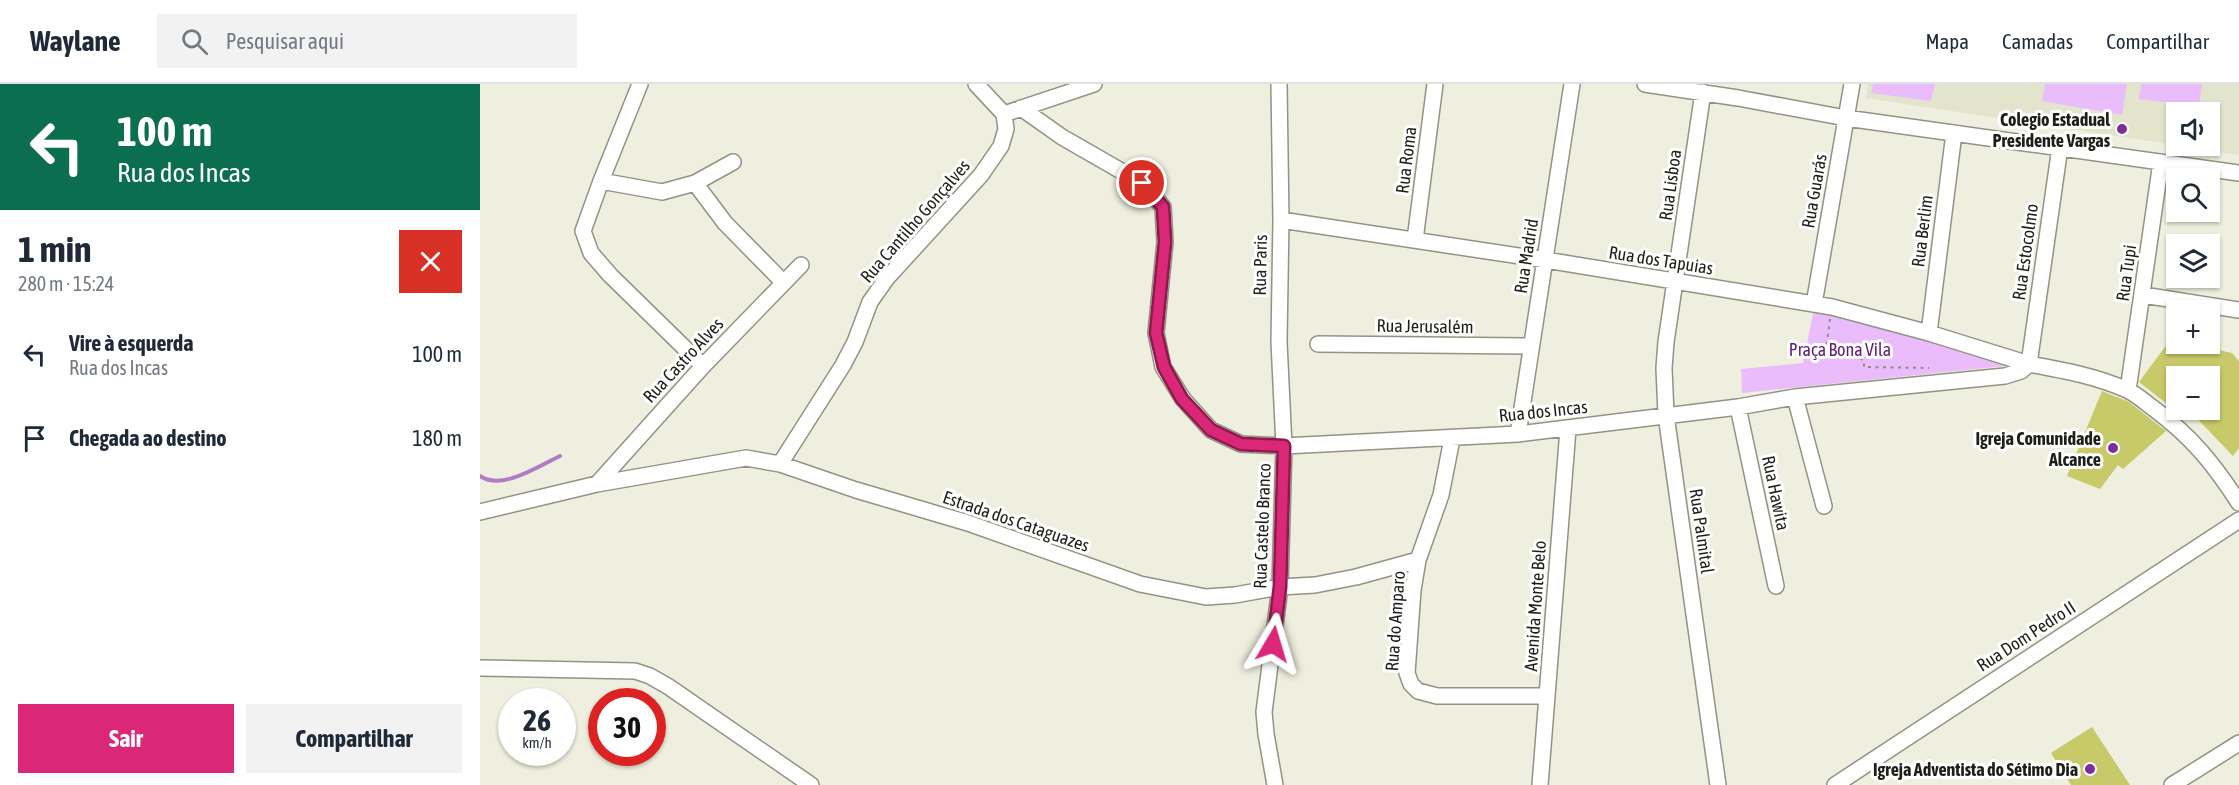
<!DOCTYPE html>
<html lang="pt">
<meta charset="utf-8">
<style>
body{margin:0;font-family:"Asap Condensed",sans-serif;background:#f2f2f3;color:#1f2937;height:100vh;display:flex;flex-direction:column;font-size:22px;white-space:nowrap}
*{box-sizing:border-box;margin:0}
p{font-size:20px;color:#747a83}
.icon{flex:none;width:33px;height:33px;fill:none;stroke:currentColor;stroke-width:2;stroke-linecap:round;stroke-linejoin:round}
.map{position:relative;flex:1;overflow:hidden}
.panel{display:flex;flex-direction:column;background:#fff;width:480px}
.panel>*{flex:none}
.top-card{background:#0b6e4f;color:#fff;overflow:hidden}
.buttons{position:absolute;left:1686px;top:18px;display:grid;gap:12px}
.buttons a{display:grid;place-items:center;width:54px;height:54px;border-radius:0px;background:#fff;box-shadow:0 2px 4px #0004;font-size:30px}
.speed{position:absolute;left:18px;top:604px;display:flex;gap:12px;font-size:30px;font-weight:700;text-align:center}
.speed>*{display:grid;place-content:center;width:78px;height:78px;border-radius:50%;background:#fff;box-shadow:0 2px 4px #0004;line-height:1}
.speed small{font-size:15px;font-weight:400}
.speed .limit{border:9px solid #d22;background:#fff;color:#111}
.pin{position:absolute;display:grid;place-items:center;width:51px;height:51px;color:#fff;margin:-26px;border:3px solid #fff;border-radius:50%;box-shadow:0 2px 6px #0007}
.me{position:absolute;width:66px;margin:-33px;rotate:7deg;stroke-linejoin:round;filter:drop-shadow(0 0 4px #0008)}
.turn{display:flex;align-items:center;gap:21px;height:126px;padding:0 18px;font-size:27px}
.turn .icon{width:78px;height:78px;stroke-width:2.5}
.turn b{display:block;font-size:42px;line-height:51px}
.round{display:grid;place-items:center;flex:none;width:63px;height:63px;border-radius:0px;background:#f2f2f3}
.head{display:flex;align-items:center;justify-content:space-between;height:102px;padding:0 18px}
h1{font-size:36px;font-weight:700;line-height:45px}
.action{display:flex;gap:12px;margin-top:auto;padding:12px 18px}
.action a{flex:1;height:69px;border-radius:0px;background:#db2777;color:#fff;font-size:24px;font-weight:700;line-height:69px;text-align:center}
.action a+a{background:#f2f2f3;color:#1f2937}
ul{padding:0;list-style:none}
li{display:flex;align-items:center;gap:18px;height:84px;padding:0 18px}
li div{flex:1}
li b{display:block;font-size:22px}
li em{font-style:normal}
header{display:flex;align-items:center;gap:36px;box-sizing:border-box;height:84px;padding:0 30px;background:#fff;border-bottom:2px solid #e0e1e3}
header strong{font-size:28px}
nav{display:flex;gap:33px;margin-inline-start:auto;font-size:21px}
.search{width:420px;height:54px;background:#f2f2f3;display:flex;align-items:center;gap:15px;box-sizing:border-box;padding:0 21px;border-radius:0px;color:#747a83;font-size:22px}
main{display:flex;flex:1;min-height:0}
.map>svg:first-child{display:block}
.built{fill:#e3e4cc}
.green{fill:#eabcfc}
.lines{fill:none;stroke-linecap:round;stroke-linejoin:round}
.stream{stroke:#b17cc4;stroke-width:4}
.building{fill:#c8c968}
.minor-casing{stroke:#929384;stroke-width:18}
.path{stroke:#8e8f83;stroke-width:2;stroke-dasharray:3 4.5;stroke-linecap:butt}
.minor{stroke:#fff;stroke-width:15}
.route-casing{stroke:#8e194d;stroke-width:15}
.route{stroke:#db2777;stroke-width:10}
.poi-dot{fill:#802c9b;stroke:#fff;stroke-width:2}
.labels{text-anchor:middle;dominant-baseline:central;stroke-width:6;stroke-linejoin:round;paint-order:stroke}
.poi-label{font-size:18px;font-weight:bold;fill:#1e1f19;stroke:#fff;text-anchor:end}
.street-label{font-size:18px;fill:#1e1f19;stroke:#fff}
.park-label{font-size:18px;fill:#632078;stroke:#fff}
</style>
<header>
<strong>Waylane</strong>
<div class="search"><svg class="icon" aria-label="search" viewBox="0 0 24 24"><circle cx="10" cy="10" r="6"/><path d="M15 15l6 6"/></svg>Pesquisar aqui</div>
<nav><a>Mapa</a><a>Camadas</a><a>Compartilhar</a></nav>
</header>
<main>
<section class="panel">
<div class="top-card">
<div class="turn"><svg class="icon" aria-label="left" viewBox="0 0 24 24"><path d="M17 20v-9H6M10 6l-5 5 5 5"/></svg><div><b>100 m</b>Rua dos Incas</div></div>
</div>
<div class="head"><div><h1>1 min</h1><p>280 m · 15:24</p></div><a class="round" style="background:#d93025;color:#fff"><svg class="icon" aria-label="close" viewBox="0 0 24 24"><path d="M6 6l12 12M18 6L6 18"/></svg></a></div>
<ul>
<li><svg class="icon" aria-label="left" viewBox="0 0 24 24"><path d="M17 20v-9H6M10 6l-5 5 5 5"/></svg><div><b>Vire à esquerda</b><p>Rua dos Incas</p></div><em>100 m</em></li>
<li><svg class="icon" aria-label="arrive" viewBox="0 0 24 24"><path d="M6 21V4h12l-3 4 3 4H6"/></svg><div><b>Chegada ao destino</b></div><em>180 m</em></li>
</ul>
<div class="action"><a>Sair</a><a>Compartilhar</a></div>
</section>
<div class="map">
<svg width="1759" height="701" viewBox="0 0 1759 701">
<rect width="100%" height="100%" fill="#eeefde"/>
<path class="built" d="M 1388,0 L 1759,0 L 1759,71 L 1698,62 L 1730,62 L 1730,28 L 1696,28 L 1696,61 L 1386,14 Z"/>
<path class="green" d="M 1393,0 L 1455,0 L 1451,17 L 1391,9 Z
M 1565,0 L 1647,0 L 1642,31 L 1562,17 Z
M 1661,0 L 1722,0 L 1719,23 L 1659,15 Z
M 1334,225 L 1535,281 L 1262,309 L 1261,285 L 1323,279 Z"/>
<g class="lines">
<path class="stream" d="M 0,392 C 22,407 59,382 80,372"/>
</g>
<path class="building" d="M 1691,260 L 1709,260 L 1752,269 L 1759,277 L 1759,364 L 1753,372 L 1709,326 L 1730,326 L 1730,292 L 1696,292 L 1696,327 L 1659,298 L 1685,263 Z
M 1622,307 L 1649,318 L 1686,347 L 1643,385 L 1638,381 L 1620,405 L 1587,392 Z
M 1612,643 L 1650,701 L 1591,701 L 1571,669 Z"/>
<g class="lines">
<g class="minor-casing">
<path id="minor" d="M 160,0 L 121,97 L 103,147 L 111,169 L 130,191 L 223,282
M 496,0 L 524,30
M 1165,0 L 1258,14 L 1366,34 L 1759,89
M 1223,8 L 1186,258 L 1184,284 L 1186,331 L 1238,701
M 541,24 L 582,53 L 662,99 L 683,123 L 685,158 L 676,249 L 683,283 L 703,315 L 731,346 L 761,360 L 804,362 L 1038,350 L 1258,323 L 1315,313 L 1525,292 L 1541,287 L 1549,280 C 1582,286 1616,292 1647,306 C 1656,310 1665,318 1673,324 C 1712,353 1733,379 1759,419
M 121,97 L 182,108 L 215,99 L 253,78
M 215,99 L 245,139 L 303,198
M 801,136 L 1066,176 L 1352,223 L 1449,249 L 1549,280 L 1580,63
M 935,156 L 955,0
M 1663,211 L 1759,226
M 1334,220 L 1372,0
M 1449,249 L 1474,49
M 838,260 L 1051,262
M 1648,306 L 1681,78
M 1315,313 L 1344,422
M 1258,323 L 1296,502
M 1038,350 L 1092,0
M 300,380 L 363,281 L 375,258 L 390,218 L 407,194 L 501,91 L 521,62 L 526,45 L 524,30 L 614,0
M 117,400 L 223,282 L 321,181
M 0,428 L 117,400 L 266,374 L 300,380 L 376,406 L 488,439 L 660,500 L 726,513 L 755,511 L 800,503 L 835,501 L 876,493 L 938,476 L 961,411 L 972,355
M 938,476 L 933,506 L 927,589 L 931,600 L 938,607 L 957,612 L 1067,612
M 0,584 L 155,587 L 170,592 L 189,603 L 331,701
M 795,701 L 786,650 L 784,628 L 800,503 L 804,362 L 799,258 L 801,136 L 799,0
M 1060,701 L 1088,345
M 1355,701 L 1759,436
M 1692,701 L 1759,659"/>
</g>
<path class="path" d="M 1350,235 L 1345,274 L 1377,272 L 1384,277 L 1384,283 L 1449,284"/>
<use href="#minor" class="minor"/>
</g>
<g class="lines">
<g class="route-casing">
<path id="route" d="M 662,99 L 683,123 L 685,158 L 676,249 L 684,283 L 702,315 L 731,346 L 761,360 L 804,362 L 800,503 L 793,560"/>
</g>
<use href="#route" class="route"/>
</g>
<g class="poi-dot">
<circle cx="1642" cy="45" r="6"/>
<circle cx="1633" cy="364" r="6"/>
<circle cx="1610" cy="685" r="6"/>
</g>
<g class="labels">
<g class="poi-label">
<text x="1630" y="35">Colegio Estadual<tspan x="1630" dy="21">Presidente Vargas</tspan></text>
<text x="1621" y="354">Igreja Comunidade<tspan x="1621" dy="21">Alcance</tspan></text>
<text x="1598" y="685">Igreja Adventista do Sétimo Dia</text>
</g>
<g class="street-label">
<text transform="translate(926 76) rotate(-83)">Rua Roma</text>
<text transform="translate(1190 101) rotate(-82)">Rua Lisboa</text>
<text transform="translate(1334 107) rotate(-80)">Rua Guarás</text>
<text transform="translate(435 137) rotate(-49)">Rua Cantilho Gonçalves</text>
<text transform="translate(1442 147) rotate(-83)">Rua Berlim</text>
<text transform="translate(1545 168) rotate(-82)">Rua Estocolmo</text>
<text transform="translate(1046 172) rotate(-81)">Rua Madrid</text>
<text transform="translate(1181 176) rotate(9)">Rua dos Tapuias</text>
<text transform="translate(780 181) rotate(-89)">Rua Paris</text>
<text transform="translate(1646 189) rotate(-82)">Rua Tupi</text>
<text transform="translate(945 242) rotate(1)">Rua Jerusalém</text>
<text transform="translate(203 276) rotate(-47)">Rua Castro Alves</text>
<text transform="translate(1063 327) rotate(-6)">Rua dos Incas</text>
<text transform="translate(1296 409) rotate(78)">Rua Hawita</text>
<text transform="translate(536 437) rotate(19)">Estrada dos Cataguazes</text>
<text transform="translate(782 442) rotate(-88)">Rua Castelo Branco</text>
<text transform="translate(1222 447) rotate(82)">Rua Palmital</text>
<text transform="translate(1055 522) rotate(-86)">Avenida Monte Belo</text>
<text transform="translate(915 537) rotate(-86)">Rua do Amparo</text>
<text transform="translate(1546 552) rotate(-33)">Rua Dom Pedro II</text>
</g>
<g class="park-label">
<text x="1360" y="265">Praça Bona Vila</text>
</g>
</g>
</svg>
<div class="buttons">
<a><svg class="icon" aria-label="sound" viewBox="0 0 24 24"><path d="M4 9h4l5-4v14l-5-4H4zM17 9q2 3 0 6"/></svg></a>
<a><svg class="icon" aria-label="search" viewBox="0 0 24 24"><circle cx="10" cy="10" r="6"/><path d="M15 15l6 6"/></svg></a>
<a><svg class="icon" aria-label="layers" viewBox="0 0 24 24"><path d="M12 4l9 5-9 5-9-5zM3 14l9 5 9-5"/></svg></a>
<a>+</a>
<a>−</a>
</div>
<div class="speed"><div>26<small>km/h</small></div><div class="limit">30</div></div>
<div class="pin" style="left:662px;top:99px;background:#d93025"><svg class="icon" aria-label="arrive" viewBox="0 0 24 24"><path d="M6 21V4h12l-3 4 3 4H6"/></svg></div>
<svg class="me" style="left:793px;top:560px" viewBox="-20 -20 40 40"><path d="M0-17L14 15 0 8-14 15z" fill="#db2777" stroke="#fff" stroke-width="4"/></svg>
</div>
</main>
